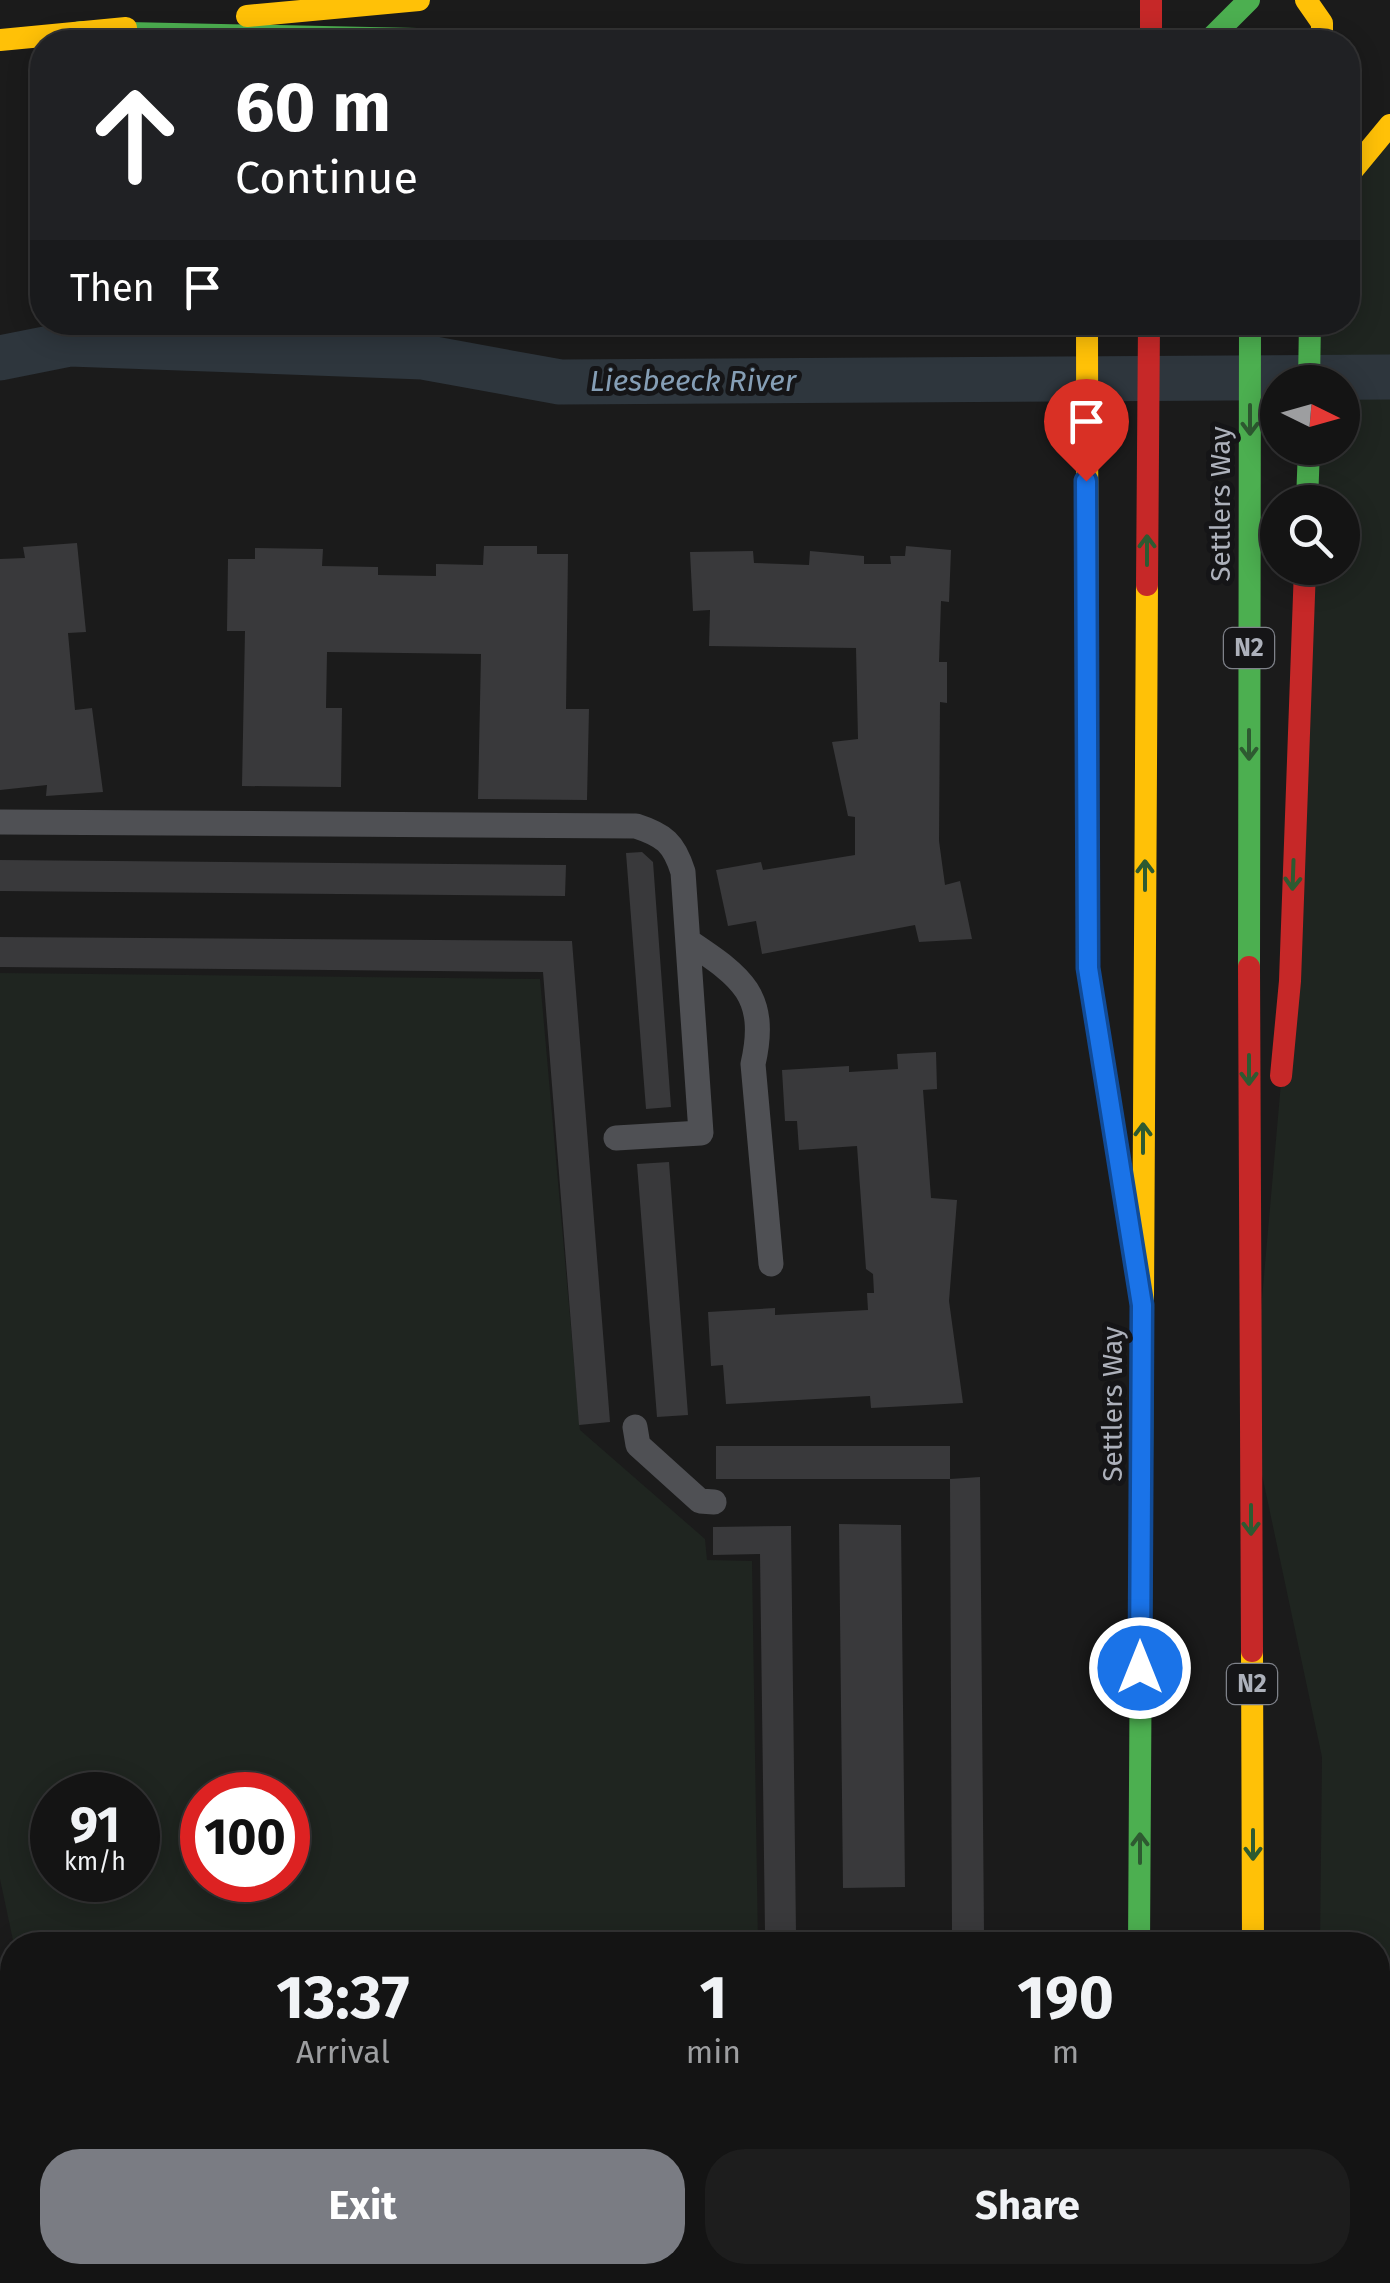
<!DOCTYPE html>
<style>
body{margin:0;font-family:"Fira Sans",sans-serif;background:#1d1d1d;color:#f1f3f6;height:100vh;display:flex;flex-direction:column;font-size:38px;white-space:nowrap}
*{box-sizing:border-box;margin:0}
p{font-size:32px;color:#9d9ea0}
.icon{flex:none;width:55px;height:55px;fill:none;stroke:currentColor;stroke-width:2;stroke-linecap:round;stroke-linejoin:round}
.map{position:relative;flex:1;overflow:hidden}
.sheet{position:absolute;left:0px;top:1932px;width:1390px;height:352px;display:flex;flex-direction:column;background:#141414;border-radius:40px 40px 0 0;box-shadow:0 5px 25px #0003,0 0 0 2px #333334}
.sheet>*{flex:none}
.hud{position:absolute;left:30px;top:30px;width:1330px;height:305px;border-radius:40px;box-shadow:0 5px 25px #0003,0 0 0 2px #333334;background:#202124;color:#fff;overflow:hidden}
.needle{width:65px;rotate:95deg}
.fabs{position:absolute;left:1260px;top:365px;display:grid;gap:20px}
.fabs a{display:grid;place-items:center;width:100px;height:100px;border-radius:50%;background:#141414;box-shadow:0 5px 25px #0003,0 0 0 2px #333334;font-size:50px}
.speed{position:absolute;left:30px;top:1772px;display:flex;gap:20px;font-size:50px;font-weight:700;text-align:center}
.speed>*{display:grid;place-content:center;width:130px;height:130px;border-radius:50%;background:#141414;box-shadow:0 5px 25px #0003,0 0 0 2px #333334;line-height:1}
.speed small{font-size:25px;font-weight:400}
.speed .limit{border:15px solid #d22;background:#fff;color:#111}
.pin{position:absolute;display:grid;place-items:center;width:85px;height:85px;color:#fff;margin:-102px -42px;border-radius:50% 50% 50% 0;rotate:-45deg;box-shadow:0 0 10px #0007}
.pin .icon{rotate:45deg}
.me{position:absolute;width:110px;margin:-55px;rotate:0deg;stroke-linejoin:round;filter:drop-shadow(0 0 8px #0008)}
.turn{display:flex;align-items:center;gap:35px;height:210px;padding:0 40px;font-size:45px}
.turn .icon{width:130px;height:130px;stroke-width:2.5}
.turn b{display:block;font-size:70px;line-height:85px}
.then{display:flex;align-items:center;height:95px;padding:0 40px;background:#0003;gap:20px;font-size:38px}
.eta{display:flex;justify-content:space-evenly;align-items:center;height:170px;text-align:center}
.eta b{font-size:60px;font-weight:700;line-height:70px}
.button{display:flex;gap:20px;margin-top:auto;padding:20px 40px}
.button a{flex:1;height:115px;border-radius:40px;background:#7a7c83;color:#fff;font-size:40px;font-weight:700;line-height:115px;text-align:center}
.button a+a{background:#1d1d1d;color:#f1f3f6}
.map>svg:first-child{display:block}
.green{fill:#1f2520;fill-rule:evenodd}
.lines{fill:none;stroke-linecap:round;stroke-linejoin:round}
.canal{stroke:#2e363d;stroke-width:45}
.building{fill:#39393b}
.lane{stroke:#4f5054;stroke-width:25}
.street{stroke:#4f5054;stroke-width:50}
.fast{stroke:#4caf50;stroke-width:22}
.slow{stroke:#ffc107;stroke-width:22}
.jam{stroke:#c62828;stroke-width:22}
.oneway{stroke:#2e5a31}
.route-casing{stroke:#114b97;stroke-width:25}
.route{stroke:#1a73e8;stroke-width:18}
.labels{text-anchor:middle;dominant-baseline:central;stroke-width:10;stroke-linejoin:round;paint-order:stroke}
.shield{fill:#151517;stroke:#7f828a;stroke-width:2.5}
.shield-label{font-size:25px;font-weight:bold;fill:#adb1bb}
.street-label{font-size:28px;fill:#adb1bb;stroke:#151517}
.water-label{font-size:30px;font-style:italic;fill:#859eb5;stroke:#151517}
</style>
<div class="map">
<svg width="1390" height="2283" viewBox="0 0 1390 2283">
<rect width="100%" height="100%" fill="#1b1b1b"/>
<path class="green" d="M 1390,125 L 1390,2283 L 1317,2283 L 1317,2273 L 1378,2272 L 1378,1945 L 1320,1945 L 1322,1757 L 1251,1423 L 1290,981 L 1305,568 L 1342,568 L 1342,502 L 1307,502 L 1309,448 L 1342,448 L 1342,382 L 1309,382 L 1310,323 L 1348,322 L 1348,181 Z
M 0,973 L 540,979 L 580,1430 L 705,1539 L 707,1560 L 752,1561 L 758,1945 L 14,1945 L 0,1879 ZM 52,1795 L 138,1795 L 138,1880 L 52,1880 ZM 202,1795 L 288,1795 L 288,1880 L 202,1880 Z"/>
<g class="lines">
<path class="canal" d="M 0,358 L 70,344 L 423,357 L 560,382 L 1390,377"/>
</g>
<path class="building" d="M 77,543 L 86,632 L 68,633 L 75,710 L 92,708 L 103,792 L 46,796 L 47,785 L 0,790 L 0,559 L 25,558 L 23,547 Z
M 484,546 L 537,546 L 537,554 L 568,554 L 566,709 L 589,709 L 587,800 L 478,799 L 481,654 L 327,652 L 326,708 L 342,708 L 341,787 L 242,786 L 245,631 L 227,631 L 228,559 L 255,559 L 255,548 L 323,549 L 322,566 L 378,567 L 378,575 L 436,576 L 436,564 L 483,565 Z
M 906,546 L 951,550 L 949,602 L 941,601 L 939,662 L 947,662 L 947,703 L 940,702 L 939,841 L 945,885 L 960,881 L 972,939 L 919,942 L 915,925 L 762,954 L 756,921 L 728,926 L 716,870 L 761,862 L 763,870 L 855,855 L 855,817 L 848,816 L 832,742 L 858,739 L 856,648 L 709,646 L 710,610 L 693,611 L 690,552 L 753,551 L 754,563 L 809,565 L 810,551 L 864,556 L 864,564 L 891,564 L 890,556 L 905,556 Z
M 642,852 L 653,862 L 671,1107 L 646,1109 L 626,853 Z
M 0,860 L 566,865 L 565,896 L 0,891 Z
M 0,937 L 572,941 L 610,1422 L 579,1425 L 543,972 L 0,967 Z
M 936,1052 L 937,1089 L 923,1090 L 931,1198 L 957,1200 L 949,1301 L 963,1403 L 871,1408 L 870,1396 L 726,1404 L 723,1365 L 711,1366 L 708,1312 L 775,1308 L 775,1315 L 868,1310 L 867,1293 L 874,1293 L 873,1274 L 866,1269 L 857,1146 L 799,1150 L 797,1121 L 785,1121 L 782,1070 L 849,1066 L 849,1072 L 898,1069 L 897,1054 Z
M 669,1162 L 688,1415 L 657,1417 L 637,1164 Z
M 716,1446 L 950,1446 L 950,1479 L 716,1479 Z
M 980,1477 L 984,1933 L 952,1933 L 950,1479 Z
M 839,1524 L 901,1525 L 905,1887 L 843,1888 Z
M 791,1526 L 796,1933 L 765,1933 L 760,1554 L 713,1555 L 713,1527 Z
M 796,1933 L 952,1933 L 952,1945 L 796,1945 Z
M 438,2272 L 630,2272 L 634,2283 L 409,2283 Z"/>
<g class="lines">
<path class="lane" d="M 0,822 L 636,826 C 664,835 674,843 683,872 L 701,1133 L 616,1138
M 688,941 C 740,976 769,994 753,1064 L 771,1264
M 635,1427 L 638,1445 L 700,1501 L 714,1502"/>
<path class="street" d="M 0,2052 L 12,2122
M 39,2272 L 41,2283"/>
<path class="fast" d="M 80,32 L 563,42
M 1207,42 L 1249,0
M 1309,382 L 1310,322
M 1307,502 L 1309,448
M 1249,967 L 1250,322
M 1139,1945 L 1143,1299"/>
<path class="slow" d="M 1306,0 L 1322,23 L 1322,42
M 247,16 L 419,0
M 0,40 L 126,28
M 1348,181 L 1352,171 L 1390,125
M 1087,322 L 1088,968 L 1117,1149
M 1143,1299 L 1147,585
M 1252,1651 L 1253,1945
M 1129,2283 L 1130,2272"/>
<path class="jam" d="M 1151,0 L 1151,42
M 1147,585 L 1149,322
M 1249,967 L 1252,1651
M 1281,1076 L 1290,981 L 1305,568
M 1254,2272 L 1255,2283"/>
</g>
<defs><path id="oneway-shaft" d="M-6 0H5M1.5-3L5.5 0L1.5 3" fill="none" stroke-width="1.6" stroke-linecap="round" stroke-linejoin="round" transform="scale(2.5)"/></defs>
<g class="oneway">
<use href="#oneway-shaft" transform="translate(1250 420) rotate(90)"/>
<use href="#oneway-shaft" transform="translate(1147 550) rotate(-90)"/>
<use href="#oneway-shaft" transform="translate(1249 745) rotate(90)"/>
<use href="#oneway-shaft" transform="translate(1145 875) rotate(-90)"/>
<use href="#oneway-shaft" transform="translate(1293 875) rotate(92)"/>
<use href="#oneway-shaft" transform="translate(1249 1070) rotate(90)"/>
<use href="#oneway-shaft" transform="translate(1143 1138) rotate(-90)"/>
<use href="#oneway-shaft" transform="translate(1251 1520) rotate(90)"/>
<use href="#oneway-shaft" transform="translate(1253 1845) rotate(90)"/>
<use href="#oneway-shaft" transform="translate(1140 1848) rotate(-90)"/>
</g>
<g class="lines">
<g class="route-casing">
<path id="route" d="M 1086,481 L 1088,968 L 1142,1305 L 1140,1668"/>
</g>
<use href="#route" class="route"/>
</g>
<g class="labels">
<g class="shield">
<rect x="1224" y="628" width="50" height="40" rx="8"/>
<rect x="1227" y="1664" width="50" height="40" rx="8"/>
</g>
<g class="shield-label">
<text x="1249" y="648">N2</text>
<text x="1252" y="1684">N2</text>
</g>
<g class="street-label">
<text transform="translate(1220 504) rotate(-90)">Settlers Way</text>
<text transform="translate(1112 1404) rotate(-90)">Settlers Way</text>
</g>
<g class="water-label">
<text x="693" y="381">Liesbeeck River</text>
</g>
</g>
</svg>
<div class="fabs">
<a><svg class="needle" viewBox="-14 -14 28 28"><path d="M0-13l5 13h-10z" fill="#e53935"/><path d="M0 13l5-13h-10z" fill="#9d9ea0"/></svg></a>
<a><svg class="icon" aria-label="search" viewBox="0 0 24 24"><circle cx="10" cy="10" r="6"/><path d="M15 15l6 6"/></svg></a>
</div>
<div class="speed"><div>91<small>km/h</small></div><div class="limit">100</div></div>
<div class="pin" style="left:1086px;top:481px;background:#d93025"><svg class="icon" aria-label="arrive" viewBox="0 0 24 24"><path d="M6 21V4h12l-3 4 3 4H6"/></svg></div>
<svg class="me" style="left:1140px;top:1668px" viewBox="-20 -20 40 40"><circle r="17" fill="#1a73e8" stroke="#fff" stroke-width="3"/><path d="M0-11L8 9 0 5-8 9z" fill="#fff"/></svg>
<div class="hud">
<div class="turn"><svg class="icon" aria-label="ahead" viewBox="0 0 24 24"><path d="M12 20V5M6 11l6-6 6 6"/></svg><div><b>60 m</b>Continue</div></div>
<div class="then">Then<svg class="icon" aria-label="arrive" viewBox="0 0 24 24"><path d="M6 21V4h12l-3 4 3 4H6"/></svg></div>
</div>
<section class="sheet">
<div class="eta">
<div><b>13:37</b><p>Arrival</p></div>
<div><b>1</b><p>min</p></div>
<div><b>190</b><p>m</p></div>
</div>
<div class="button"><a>Exit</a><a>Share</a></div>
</section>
</div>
